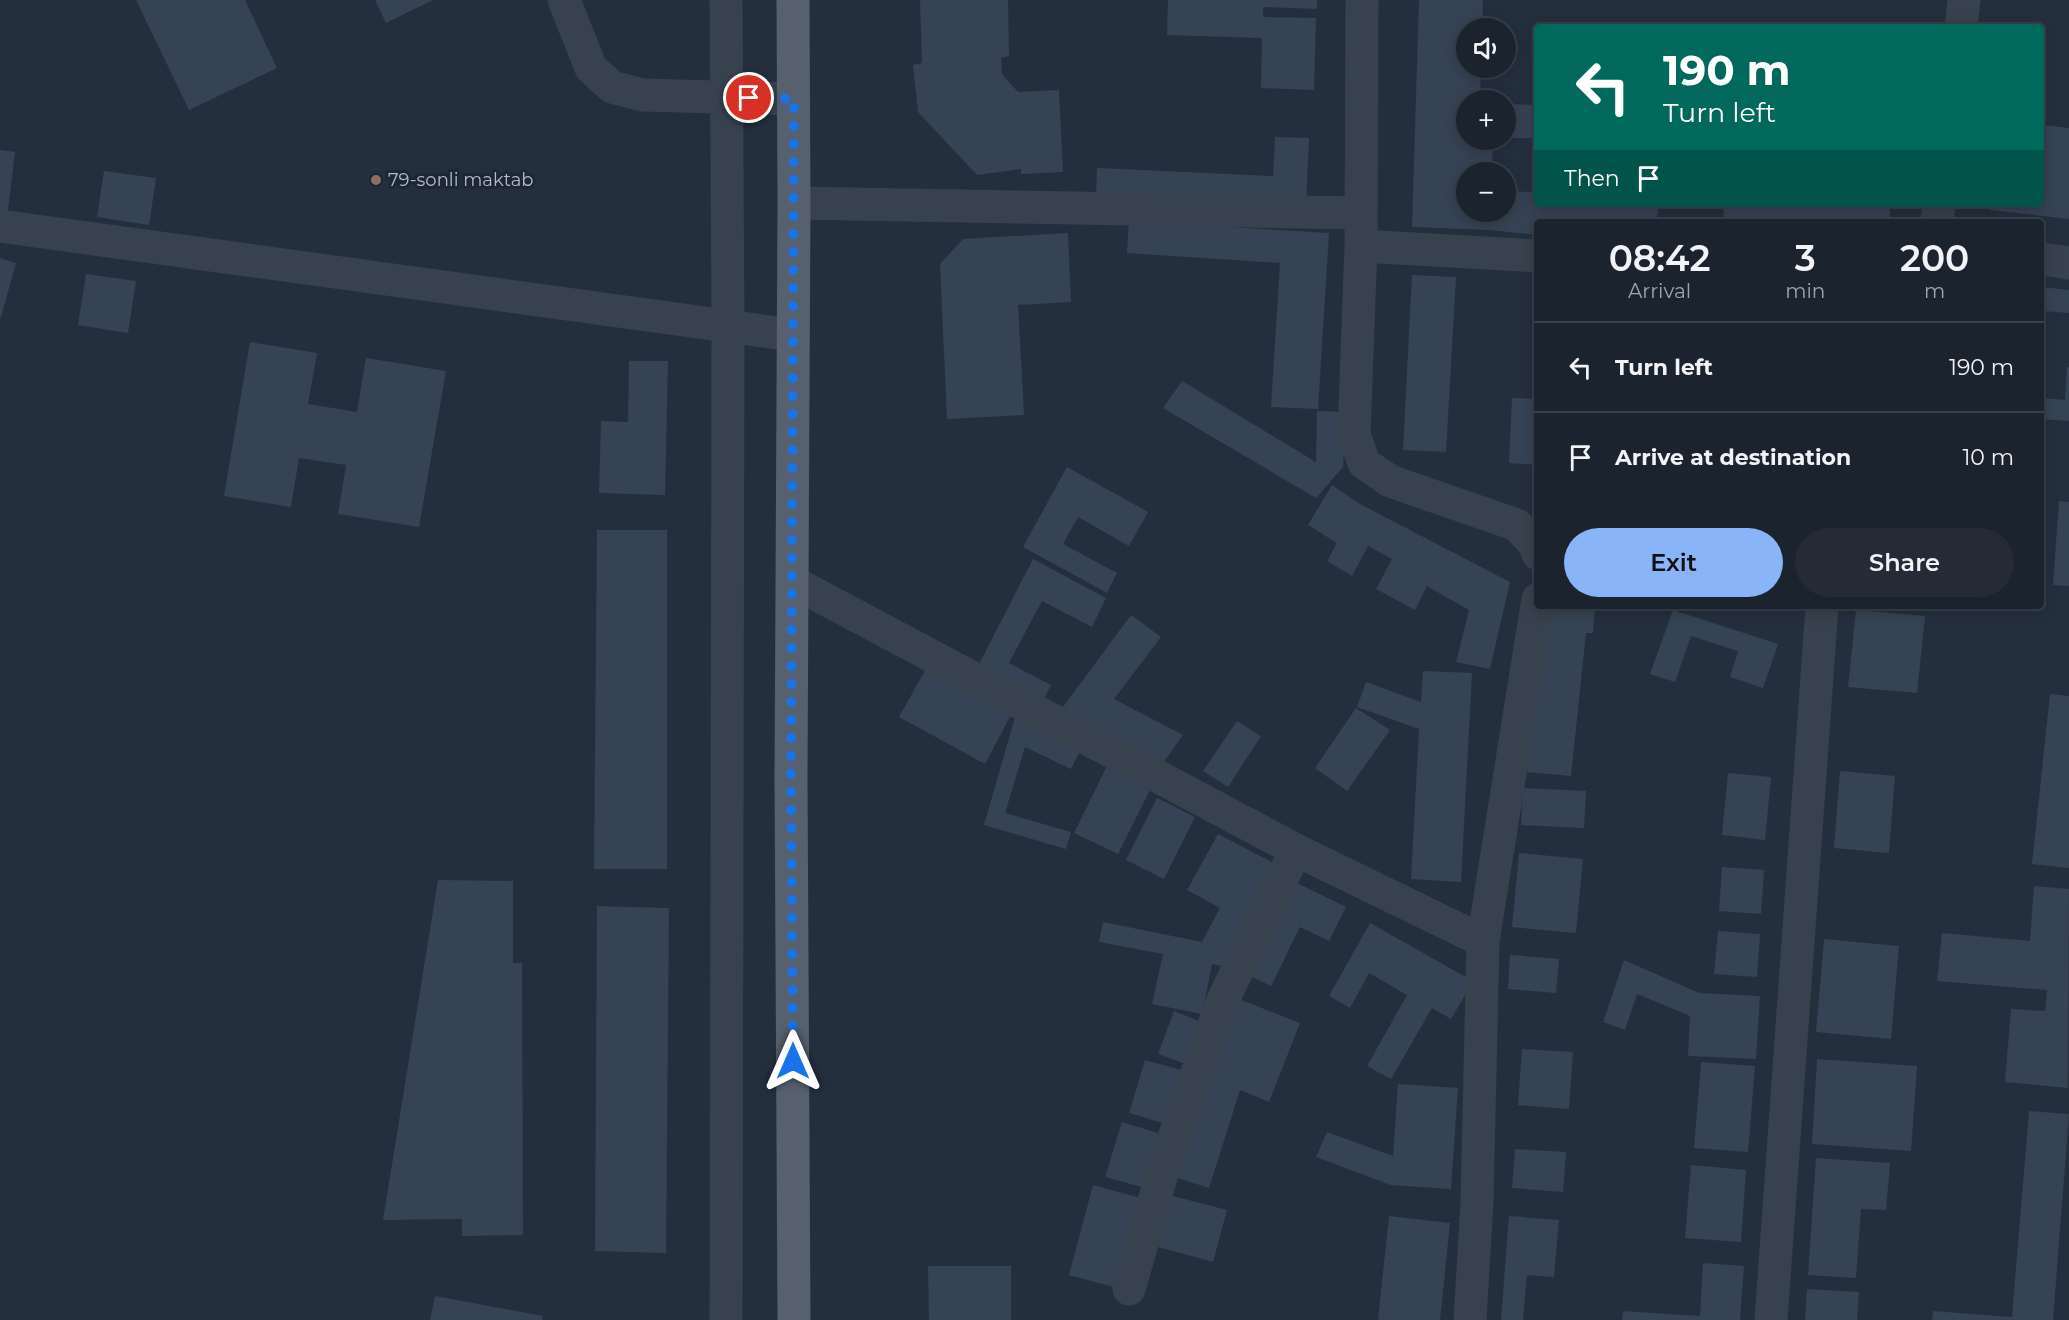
<!DOCTYPE html>
<meta charset="utf-8">
<style>
body{margin:0;font-family:Montserrat,sans-serif;background:#242b36;color:#f1f3f6;height:100vh;display:flex;flex-direction:column;font-size:22px;white-space:nowrap}
*{box-sizing:border-box;margin:0}
p{font-size:20px;color:#a0a4aa}
.icon{flex:none;width:33px;height:33px;fill:none;stroke:currentColor;stroke-width:2;stroke-linecap:round;stroke-linejoin:round}
.map{position:relative;flex:1;overflow:hidden}
.details{position:absolute;left:1534px;top:219px;width:510px;height:390px;display:flex;flex-direction:column;background:#1b232e;border-radius:6px;box-shadow:0 3px 15px #0003,0 0 0 2px #39404a}
.details>*{flex:none}
.top-card{position:absolute;left:1534px;top:24px;width:510px;height:183px;border-radius:6px;box-shadow:0 3px 15px #0003,0 0 0 2px #39404a;background:#00695c;color:#fff;overflow:hidden}
.fabs{position:absolute;left:1456px;top:18px;display:grid;gap:12px}
.fabs a{display:grid;place-items:center;width:60px;height:60px;border-radius:50%;background:#1b232e;box-shadow:0 3px 15px #0003,0 0 0 2px #39404a;font-size:30px}
.pin{position:absolute;display:grid;place-items:center;width:51px;height:51px;color:#fff;margin:-26px;border:3px solid #fff;border-radius:50%;box-shadow:0 2px 6px #0007}
.me{position:absolute;width:66px;margin:-33px;rotate:0deg;stroke-linejoin:round;filter:drop-shadow(0 0 4px #0008)}
.turn{display:flex;align-items:center;gap:21px;height:126px;padding:0 30px;font-size:27px}
.turn .icon{width:78px;height:78px;stroke-width:2.5}
.turn b{display:block;font-size:42px;line-height:51px}
.then{display:flex;align-items:center;height:57px;padding:0 30px;background:#0003;gap:12px;font-size:22px}
.eta{display:flex;justify-content:space-evenly;align-items:center;height:102px;text-align:center}
.eta b{font-size:36px;font-weight:600;line-height:42px}
.action{display:flex;gap:12px;margin-top:auto;padding:12px 30px}
.action a{flex:1;height:69px;border-radius:36px;background:#8ab4f8;color:#111;font-size:24px;font-weight:600;line-height:69px;text-align:center}
.action a+a{background:#242b36;color:#f1f3f6}
ul{padding:0;list-style:none}
li{display:flex;align-items:center;gap:18px;height:90px;padding:0 30px;border-top:2px solid #39404a}
li div{flex:1}
li b{display:block;font-size:22px}
li em{font-style:normal}
.map>svg:first-child{display:block}
.building{fill:#364354}
.lines{fill:none;stroke-linecap:round;stroke-linejoin:round}
.minor{stroke:#38414e;stroke-width:33}
.major{stroke:#56606e;stroke-width:33}
.route{stroke:#1a73e8;stroke-width:10;stroke-dasharray:0 18}
.education-dot{fill:#8d6e63;stroke:#1d2633;stroke-width:2}
.labels{text-anchor:middle;dominant-baseline:central;stroke-width:6;stroke-linejoin:round;paint-order:stroke}
.poi-label{font-size:18px;fill:#b4bcc9;stroke:#1d2633;text-anchor:start}
</style>
<div class="map">
<svg width="2069" height="1320" viewBox="0 0 2069 1320">
<rect width="100%" height="100%" fill="#242f3e"/>
<path class="building" d="M 136,0 L 245,0 L 277,68 L 189,110 Z
M 375,0 L 433,0 L 386,23 Z
M 920,0 L 1008,0 L 1009,56 L 1001,58 L 1002,74 L 1018,92 L 1059,90 L 1063,172 L 1021,174 L 1021,169 L 977,175 L 918,112 L 913,65 L 922,63 Z
M 1168,0 L 1317,0 L 1317,9 L 1263,7 L 1263,17 L 1316,18 L 1314,90 L 1261,88 L 1262,38 L 1167,35 Z
M 1419,0 L 1483,0 L 1482,28 L 1467,28 L 1467,68 L 1481,68 L 1480,100 L 1467,100 L 1467,140 L 1493,140 L 1492,172 L 1467,172 L 1467,212 L 1506,212 L 1506,190 L 1538,193 L 1538,204 L 1633,204 L 1658,207 L 1657,222 L 1538,222 L 1538,235 L 1490,230 L 1412,227 Z
M 1506,104 L 1538,105 L 1538,138 L 1506,138 Z
M 2042,125 L 2069,128 L 2069,219 L 1990,210 L 1991,204 L 2042,204 Z
M 1275,137 L 1309,138 L 1306,206 L 1096,196 L 1097,168 L 1273,176 Z
M 0,150 L 15,152 L 8,210 L 0,210 Z
M 104,171 L 156,178 L 149,225 L 97,217 Z
M 1724,204 L 1890,204 L 1890,222 L 1723,222 Z
M 1129,221 L 1329,233 L 1318,409 L 1271,407 L 1280,263 L 1127,253 Z
M 1068,233 L 1071,302 L 1018,305 L 1024,415 L 947,419 L 940,264 L 963,239 Z
M 0,258 L 16,263 L 1,317 L 0,317 Z
M 86,274 L 136,281 L 128,333 L 78,325 Z
M 1412,275 L 1456,277 L 1446,452 L 1403,450 Z
M 2042,287 L 2069,290 L 2069,313 L 2042,311 Z
M 250,342 L 317,353 L 308,404 L 357,412 L 366,358 L 446,371 L 419,527 L 338,514 L 346,465 L 299,458 L 291,507 L 224,496 Z
M 629,361 L 668,361 L 665,495 L 599,493 L 601,421 L 628,422 Z
M 2067,367 L 2069,367 L 2069,421 L 2042,419 L 2042,398 L 2065,400 Z
M 1182,381 L 1316,462 L 1317,411 L 1347,412 L 1343,467 L 1316,498 L 1163,408 Z
M 1512,398 L 1538,399 L 1538,465 L 1509,463 Z
M 1067,467 L 1148,512 L 1129,546 L 1078,517 L 1063,544 L 1117,573 L 1107,593 L 1023,547 Z
M 1332,485 L 1358,503 L 1510,582 L 1490,669 L 1456,662 L 1469,610 L 1427,586 L 1415,610 L 1376,589 L 1392,559 L 1368,546 L 1352,576 L 1327,561 L 1337,543 L 1308,525 Z
M 2059,501 L 2069,502 L 2069,586 L 2053,585 Z
M 597,530 L 667,530 L 667,869 L 594,869 Z
M 1033,559 L 1106,598 L 1092,627 L 1042,601 L 1009,663 L 1051,685 L 1041,705 L 976,670 Z
M 1544,606 L 1595,606 L 1593,633 L 1586,633 L 1571,776 L 1527,772 Z
M 1678,606 L 1711,606 L 1711,611 L 1678,608 Z
M 1673,610 L 1778,644 L 1763,688 L 1730,677 L 1738,651 L 1691,636 L 1675,682 L 1650,674 Z
M 1856,610 L 1925,616 L 1917,693 L 1848,687 Z
M 1131,615 L 1161,637 L 1114,699 L 1183,735 L 1163,763 L 1060,711 Z
M 927,667 L 1012,713 L 985,764 L 899,717 Z
M 1423,671 L 1472,673 L 1461,882 L 1411,879 L 1419,729 L 1357,707 L 1366,682 L 1421,702 Z
M 2050,694 L 2069,696 L 2069,868 L 2032,864 Z
M 1356,708 L 1390,730 L 1347,791 L 1315,768 Z
M 1015,717 L 1080,751 L 1071,769 L 1025,747 L 1005,813 L 1071,832 L 1066,849 L 984,825 Z
M 1237,721 L 1261,736 L 1228,787 L 1203,771 Z
M 1107,766 L 1151,788 L 1118,854 L 1074,833 Z
M 1840,771 L 1895,776 L 1889,853 L 1834,848 Z
M 1728,773 L 1771,777 L 1765,840 L 1722,835 Z
M 1523,788 L 1586,791 L 1584,828 L 1521,825 Z
M 1157,798 L 1195,817 L 1164,879 L 1126,860 Z
M 1218,834 L 1277,865 L 1222,966 L 1212,964 L 1202,1014 L 1152,1004 L 1163,954 L 1099,942 L 1103,922 L 1202,942 L 1220,908 L 1187,890 Z
M 1519,853 L 1583,859 L 1576,933 L 1512,927 Z
M 1722,867 L 1764,870 L 1761,914 L 1719,911 Z
M 438,880 L 513,881 L 513,963 L 522,963 L 523,1235 L 462,1236 L 462,1219 L 383,1220 Z
M 1295,882 L 1346,907 L 1329,941 L 1300,927 L 1271,986 L 1250,976 Z
M 2034,886 L 2069,889 L 2068,1088 L 2005,1082 L 2011,1009 L 2045,1011 L 2047,990 L 1937,981 L 1942,933 L 2030,941 Z
M 597,906 L 669,908 L 666,1253 L 595,1251 Z
M 1370,923 L 1473,981 L 1451,1019 L 1432,1008 L 1391,1079 L 1367,1066 L 1407,995 L 1369,973 L 1350,1008 L 1329,996 Z
M 1718,931 L 1760,934 L 1757,977 L 1714,974 Z
M 1824,939 L 1899,946 L 1891,1039 L 1816,1032 Z
M 1510,955 L 1559,959 L 1556,993 L 1508,989 Z
M 1624,960 L 1699,993 L 1760,996 L 1756,1059 L 1688,1056 L 1690,1016 L 1637,994 L 1625,1030 L 1603,1022 Z
M 1236,998 L 1300,1023 L 1269,1102 L 1240,1090 L 1209,1188 L 1172,1176 Z
M 1174,1011 L 1204,1023 L 1188,1065 L 1158,1054 Z
M 1522,1049 L 1573,1052 L 1569,1109 L 1518,1105 Z
M 1817,1059 L 1917,1066 L 1911,1151 L 1812,1144 Z
M 1145,1060 L 1181,1070 L 1166,1124 L 1129,1113 Z
M 1701,1062 L 1755,1066 L 1748,1152 L 1694,1148 Z
M 1398,1084 L 1458,1088 L 1451,1189 L 1391,1185 L 1316,1157 L 1327,1132 L 1393,1156 Z
M 2029,1111 L 2069,1114 L 2053,1320 L 1932,1320 L 1933,1311 L 2012,1317 Z
M 1122,1122 L 1161,1134 L 1145,1188 L 1105,1177 Z
M 1515,1149 L 1566,1152 L 1563,1192 L 1512,1188 Z
M 1816,1158 L 1890,1163 L 1886,1210 L 1861,1209 L 1856,1278 L 1808,1275 Z
M 1691,1165 L 1746,1170 L 1741,1242 L 1685,1238 Z
M 1093,1185 L 1141,1198 L 1117,1288 L 1069,1275 Z
M 1165,1194 L 1227,1210 L 1213,1262 L 1151,1245 Z
M 1389,1216 L 1450,1223 L 1440,1320 L 1378,1320 Z
M 1509,1216 L 1559,1220 L 1554,1277 L 1527,1275 L 1523,1320 L 1501,1320 Z
M 1703,1263 L 1744,1266 L 1740,1320 L 1622,1320 L 1623,1311 L 1700,1316 Z
M 928,1266 L 1011,1266 L 1011,1320 L 929,1320 Z
M 1807,1289 L 1859,1292 L 1857,1320 L 1805,1320 Z
M 435,1296 L 543,1316 L 542,1320 L 430,1320 Z"/>
<g class="lines">
<path class="minor" d="M 564,0 L 591,68 L 612,87 L 642,95 L 794,99
M 1362,0 L 1361,246 L 1354,434 L 1364,463 L 1390,481 L 1517,525 L 1536,546 L 1538,554
M 1961,27 L 1964,0
M 794,203 L 1361,213
M 1937,222 L 1939,204
M 0,226 L 792,335
M 1361,246 L 1538,256
M 2042,259 L 2069,263
M 793,582 L 1296,850 L 1483,941
M 1129,1289 L 1166,1160 L 1222,1002 L 1296,850
M 726,1320 L 728,327 L 726,0
M 1470,1320 L 1477,1201 L 1483,941 L 1538,599
M 1771,1320 L 1822,606"/>
<path class="major" d="M 793,0 L 794,203 L 791,778 L 794,1320"/>
</g>
<g class="lines">
<path class="route" d="M 749,98 L 794,99 L 791,778 L 793,1061"/>
</g>
<circle class="education-dot" cx="376" cy="180" r="6"/>
<g class="labels">
<g class="poi-label">
<text x="388" y="180">79-sonli maktab</text>
</g>
</g>
</svg>
<div class="fabs">
<a><svg class="icon" aria-label="sound" viewBox="0 0 24 24"><path d="M4 9h4l5-4v14l-5-4H4zM17 9q2 3 0 6"/></svg></a>
<a>+</a>
<a>−</a>
</div>
<div class="pin" style="left:749px;top:98px;background:#d93025"><svg class="icon" aria-label="arrive" viewBox="0 0 24 24"><path d="M6 21V4h12l-3 4 3 4H6"/></svg></div>
<svg class="me" style="left:793px;top:1061px" viewBox="-20 -20 40 40"><path d="M0-17L14 15 0 8-14 15z" fill="#1a73e8" stroke="#fff" stroke-width="4"/></svg>
<div class="top-card">
<div class="turn"><svg class="icon" aria-label="left" viewBox="0 0 24 24"><path d="M17 20v-9H6M10 6l-5 5 5 5"/></svg><div><b>190 m</b>Turn left</div></div>
<div class="then">Then<svg class="icon" aria-label="arrive" viewBox="0 0 24 24"><path d="M6 21V4h12l-3 4 3 4H6"/></svg></div>
</div>
<section class="details">
<div class="eta">
<div><b>08:42</b><p>Arrival</p></div>
<div><b>3</b><p>min</p></div>
<div><b>200</b><p>m</p></div>
</div>
<ul>
<li><svg class="icon" aria-label="left" viewBox="0 0 24 24"><path d="M17 20v-9H6M10 6l-5 5 5 5"/></svg><div><b>Turn left</b></div><em>190 m</em></li>
<li><svg class="icon" aria-label="arrive" viewBox="0 0 24 24"><path d="M6 21V4h12l-3 4 3 4H6"/></svg><div><b>Arrive at destination</b></div><em>10 m</em></li>
</ul>
<div class="action"><a>Exit</a><a>Share</a></div>
</section>
</div>
